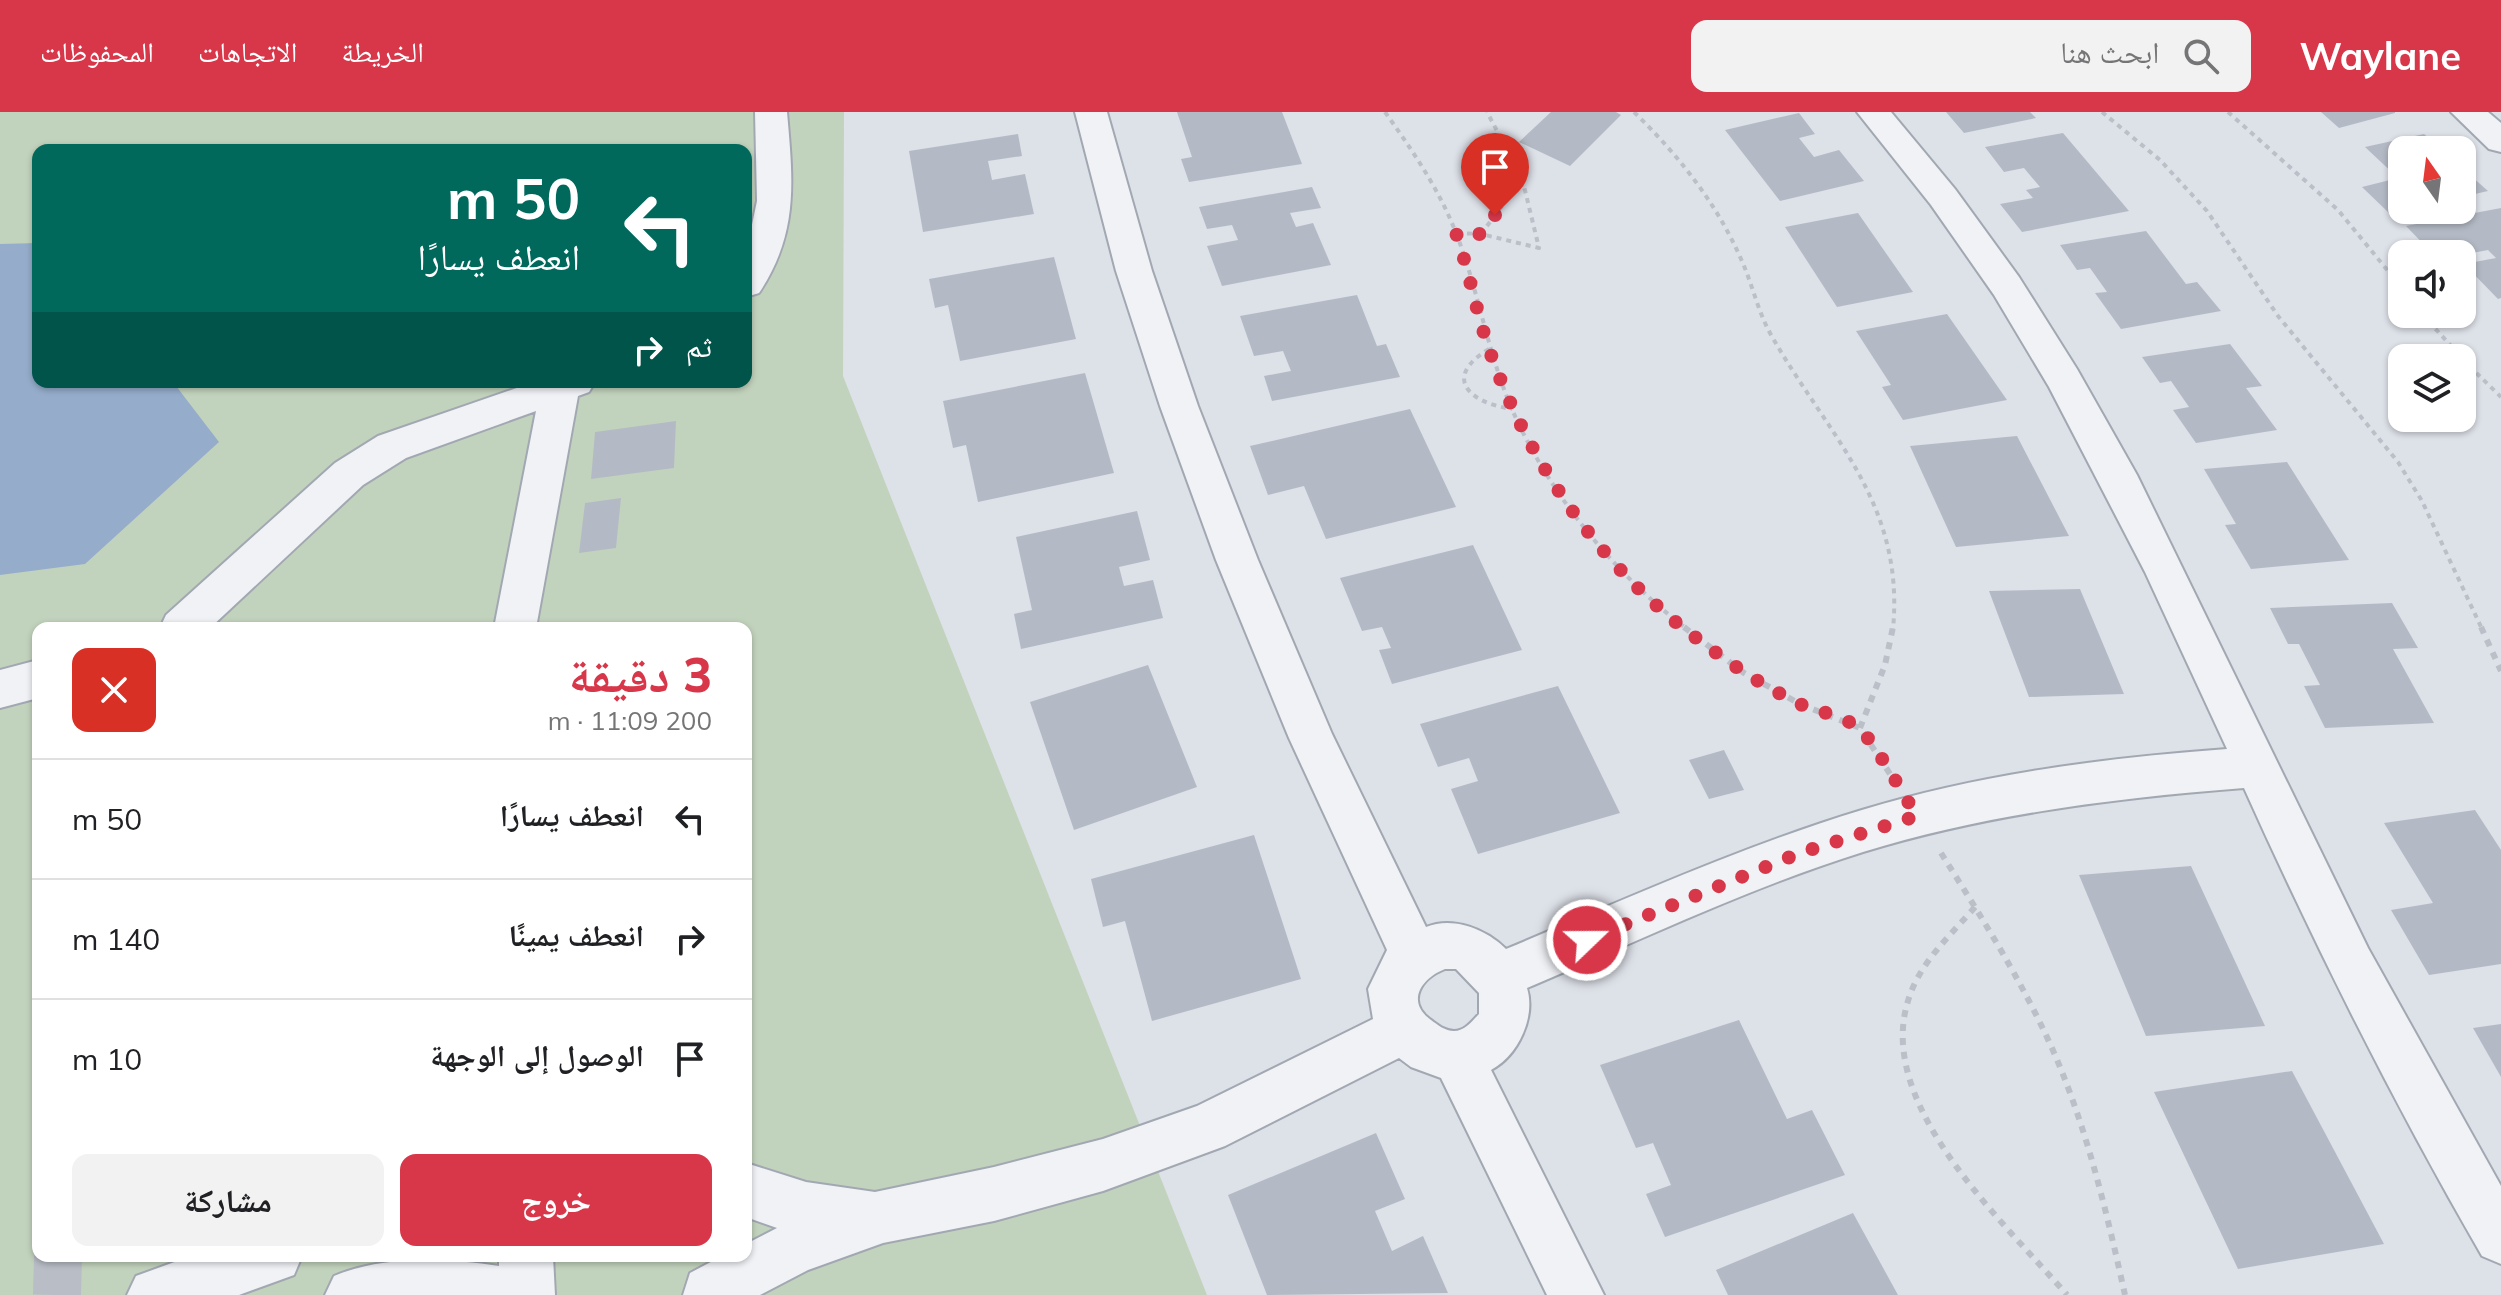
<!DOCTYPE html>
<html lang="ar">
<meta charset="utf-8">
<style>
body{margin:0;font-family:Mulish,"Noto Naskh Arabic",sans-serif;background:#f2f2f2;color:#202124;direction:rtl;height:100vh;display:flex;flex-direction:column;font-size:30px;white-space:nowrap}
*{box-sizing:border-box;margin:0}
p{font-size:26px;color:#757577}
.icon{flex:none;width:44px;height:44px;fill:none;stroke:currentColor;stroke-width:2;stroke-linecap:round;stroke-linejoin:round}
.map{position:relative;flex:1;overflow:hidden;direction:ltr}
.side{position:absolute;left:32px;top:510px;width:720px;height:640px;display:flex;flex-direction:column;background:#fff;border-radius:16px;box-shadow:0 2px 6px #0004;direction:rtl}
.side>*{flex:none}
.hud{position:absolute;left:32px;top:32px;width:720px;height:244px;border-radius:16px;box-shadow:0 2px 6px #0004;direction:rtl;background:#00695c;color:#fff;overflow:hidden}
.needle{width:52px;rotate:346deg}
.controls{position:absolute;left:2388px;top:24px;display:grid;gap:16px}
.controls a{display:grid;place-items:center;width:88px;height:88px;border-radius:16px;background:#fff;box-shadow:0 2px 6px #0004;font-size:40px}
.pin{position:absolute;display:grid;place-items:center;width:68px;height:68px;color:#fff;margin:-82px -34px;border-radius:50% 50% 50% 0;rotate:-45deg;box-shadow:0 0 8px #0007}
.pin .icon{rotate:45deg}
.me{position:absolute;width:88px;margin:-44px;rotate:68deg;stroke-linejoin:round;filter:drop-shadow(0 0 6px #0008)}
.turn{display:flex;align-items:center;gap:28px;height:168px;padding:0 40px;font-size:36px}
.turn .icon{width:104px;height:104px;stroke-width:2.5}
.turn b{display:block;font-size:56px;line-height:68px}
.then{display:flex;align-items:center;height:76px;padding:0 40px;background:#0003;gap:16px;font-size:30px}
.round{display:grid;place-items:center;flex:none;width:84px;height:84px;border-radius:16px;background:#f2f2f2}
.summary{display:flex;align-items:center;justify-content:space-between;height:136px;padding:0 40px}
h1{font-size:48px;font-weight:800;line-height:60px;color:#d8374a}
.primary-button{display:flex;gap:16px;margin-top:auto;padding:16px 40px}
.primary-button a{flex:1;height:92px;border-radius:16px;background:#d8374a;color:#fff;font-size:32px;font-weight:800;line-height:92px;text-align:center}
.primary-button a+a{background:#f2f2f2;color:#202124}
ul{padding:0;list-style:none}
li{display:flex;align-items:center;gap:24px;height:120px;padding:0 40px;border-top:2px solid #e0e0e0}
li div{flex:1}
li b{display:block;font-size:30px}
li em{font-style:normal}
header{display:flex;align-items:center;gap:48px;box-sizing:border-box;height:112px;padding:0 40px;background:#d8374a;color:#fff}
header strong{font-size:38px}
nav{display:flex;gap:44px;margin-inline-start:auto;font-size:28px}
.search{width:560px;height:72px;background:#f2f2f2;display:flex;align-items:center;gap:20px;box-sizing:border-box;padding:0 28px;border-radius:16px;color:#757577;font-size:30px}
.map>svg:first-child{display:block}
.green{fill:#c2d3bd;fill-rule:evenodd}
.water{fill:#95adcb}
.building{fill:#b4bac5}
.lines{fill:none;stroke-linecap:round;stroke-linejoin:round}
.minor-tunnel{stroke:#b8bdc6;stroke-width:48;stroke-dasharray:48 24;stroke-linecap:butt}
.minor-casing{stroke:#a2a8b2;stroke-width:4}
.path-far1{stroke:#bbbfc7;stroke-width:4;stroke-dasharray:5 5;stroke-linecap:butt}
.path{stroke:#bbbfc7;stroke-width:6;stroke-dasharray:7 7;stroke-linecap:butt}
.minor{fill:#f0f2f6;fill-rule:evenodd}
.route{stroke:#d8374a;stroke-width:14;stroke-dasharray:0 25.2}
</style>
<header>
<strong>Waylane</strong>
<div class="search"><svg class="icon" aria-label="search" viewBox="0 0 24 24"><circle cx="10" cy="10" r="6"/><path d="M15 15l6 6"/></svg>ابحث هنا</div>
<nav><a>الخريطة</a><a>الاتجاهات</a><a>المحفوظات</a></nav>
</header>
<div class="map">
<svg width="2501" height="1183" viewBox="0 0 2501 1183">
<rect width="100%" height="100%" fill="#dde1e8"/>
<path class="green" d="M 0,0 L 844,0 L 843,264 L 1207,1183 L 0,1183 ZM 38,38 L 746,38 L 746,270 L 38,270 ZM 38,516 L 746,516 L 746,1144 L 38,1144 Z"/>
<path class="water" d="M 38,131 L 38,270 L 173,270 L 219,330 L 85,452 L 0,463 L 0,132 Z"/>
<path class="building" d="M 1177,0 L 1282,0 L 1302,52 L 1189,70 L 1181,47 L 1192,45 Z
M 1551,0 L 1616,0 L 1621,3 L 1570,54 L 1519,30 Z
M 1946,0 L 2030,0 L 2036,6 L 1964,21 Z
M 2321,0 L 2395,0 L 2395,1 L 2339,16 Z
M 1799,1 L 1815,22 L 1799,26 L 1814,45 L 1839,38 L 1864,69 L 1780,89 L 1725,18 Z
M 2063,21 L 2129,99 L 2022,120 L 2000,92 L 2033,86 L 2026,78 L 2040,75 L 2024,56 L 2004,60 L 1985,35 Z
M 1018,22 L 1022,44 L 988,49 L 992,68 L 1025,62 L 1034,102 L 923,120 L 909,39 Z
M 2424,22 L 2442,38 L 2402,38 L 2402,99 L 2390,102 L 2362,75 L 2398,66 L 2365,35 Z
M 2462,56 L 2488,79 L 2462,85 Z
M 1312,75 L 1321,96 L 1290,101 L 1296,115 L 1313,111 L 1331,153 L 1222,174 L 1207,134 L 1238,128 L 1232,113 L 1207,117 L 1199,95 Z
M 2501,96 L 2501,186 L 2498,187 L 2464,152 L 2496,146 L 2488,138 L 2462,143 L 2433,142 L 2406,114 Z
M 1858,101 L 1913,180 L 1837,195 L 1785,115 Z
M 2146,119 L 2186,172 L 2197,170 L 2221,199 L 2121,217 L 2095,181 L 2107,180 L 2090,156 L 2077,158 L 2060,133 Z
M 1054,145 L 1076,227 L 960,249 L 948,193 L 935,196 L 929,167 Z
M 1357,183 L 1377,234 L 1386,232 L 1400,265 L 1272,289 L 1264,264 L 1291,259 L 1283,239 L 1254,244 L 1240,204 Z
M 1947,202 L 2007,288 L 1903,308 L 1882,275 L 1891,273 L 1856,219 Z
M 2230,232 L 2262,274 L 2246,276 L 2277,318 L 2196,331 L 2173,298 L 2189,295 L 2171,269 L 2160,271 L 2142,245 Z
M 1085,261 L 1114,361 L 978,390 L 966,333 L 953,336 L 943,289 Z
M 1410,297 L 1456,395 L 1326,427 L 1304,374 L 1268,383 L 1250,334 Z
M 676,309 L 674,356 L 591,367 L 595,320 Z
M 2017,324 L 2069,424 L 1956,435 L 1910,334 Z
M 2287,350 L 2349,448 L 2251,457 L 2225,413 L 2236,412 L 2204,357 Z
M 621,386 L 616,436 L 579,441 L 585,391 Z
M 1137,399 L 1150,448 L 1119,455 L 1124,474 L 1153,468 L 1163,506 L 1021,537 L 1014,502 L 1032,498 L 1016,425 Z
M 1473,433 L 1522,538 L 1392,572 L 1379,538 L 1391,536 L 1382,515 L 1362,519 L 1340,466 Z
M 2080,477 L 2124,582 L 2029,585 L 1989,479 Z
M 2392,491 L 2418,536 L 2393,537 L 2434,611 L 2325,616 L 2304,574 L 2320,573 L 2299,532 L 2288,532 L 2270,496 Z
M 1148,553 L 1197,675 L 1074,718 L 1030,590 Z
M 1558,574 L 1620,701 L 1478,742 L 1451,677 L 1478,669 L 1469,646 L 1438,655 L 1420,612 Z
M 1724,638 L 1744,678 L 1709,687 L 1689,648 Z
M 2475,698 L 2501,738 L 2501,852 L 2429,863 L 2391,798 L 2433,791 L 2384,711 Z
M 1254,723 L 1301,867 L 1152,909 L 1125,809 L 1103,815 L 1091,767 Z
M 2191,754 L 2265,914 L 2146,924 L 2079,763 Z
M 1739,908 L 1787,1007 L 1812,998 L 1845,1063 L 1665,1125 L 1646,1082 L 1671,1073 L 1653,1031 L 1636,1036 L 1600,953 Z
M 2501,912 L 2501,965 L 2473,916 Z
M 2292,959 L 2384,1132 L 2238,1157 L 2154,980 Z
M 1376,1021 L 1405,1087 L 1375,1099 L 1392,1139 L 1423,1124 L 1448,1181 L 1267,1183 L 1228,1083 Z
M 1853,1101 L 1898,1183 L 1728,1183 L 1716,1158 Z"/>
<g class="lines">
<path class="minor-tunnel" d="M 57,1183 L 58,1144"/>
<g class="minor-casing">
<path id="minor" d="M 755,0 L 787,0 C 793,69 799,121 759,181 L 746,185 L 746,141 L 757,89 Z
M 1075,0 L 1107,0 L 1152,159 L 1198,294 L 1258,448 L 1332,622 L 1426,815 C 1453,804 1486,817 1506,837 C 1624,788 1740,735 1862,698 C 1980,662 2104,646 2227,637 L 2145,460 L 2049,275 L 1994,183 L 1931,93 L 1857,0 L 1891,0 L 1955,77 L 2019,165 L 2077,257 L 2137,363 L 2368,836 L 2501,1074 L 2501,1152 L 2482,1144 C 2394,992 2316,836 2244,676 C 2115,686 1987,702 1863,740 C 1748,776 1638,829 1527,876 C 1536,905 1518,944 1491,958 L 1604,1183 L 1547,1183 L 1441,966 L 1411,955 L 1399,946 L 1225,1034 L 1103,1079 L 994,1109 L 883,1131 L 808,1158 L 760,1183 L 683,1183 L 690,1161 L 722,1144 L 746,1144 L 746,1132 L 777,1116 L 746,1105 L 746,1051 L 806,1070 L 875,1080 L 994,1055 L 1103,1027 L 1197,994 L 1373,907 L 1368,877 L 1387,838 L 1289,626 L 1216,448 L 1160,294 L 1116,159 ZM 1445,857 L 1456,857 L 1479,881 L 1479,902 C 1472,909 1465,919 1454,919 C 1445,919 1438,913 1431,908 C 1405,889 1422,866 1445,857 Z
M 2451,0 L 2488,0 L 2501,11 L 2501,40 L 2489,37 Z
M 534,270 L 595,270 L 589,280 L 578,284 L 536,516 L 494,516 L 536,299 L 406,346 L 363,373 L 210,516 L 160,516 L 166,503 L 335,351 L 378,324 Z
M 38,548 L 38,586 L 0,596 L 0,558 Z
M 191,1144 L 302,1144 L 294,1163 L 239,1183 L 127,1183 L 136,1164 Z
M 499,1144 L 553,1144 L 555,1183 L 325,1183 L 334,1164 C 384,1143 446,1146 499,1154 Z"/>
</g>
<path class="path-far1" d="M 1385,0 C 1412,38 1439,77 1456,121 C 1478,177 1487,238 1511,295 C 1547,379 1614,462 1687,517
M 1634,0 C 1678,43 1716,90 1741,147 C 1752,171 1757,197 1770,221 C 1827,323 1905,389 1893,517
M 2102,0 L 2160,48 L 2207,99 L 2278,204 L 2398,350 L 2422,389 L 2482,517
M 2228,0 L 2338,98 L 2402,176
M 1457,121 L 1481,122 L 1539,136 L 1522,66 L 1487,0
M 1481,122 L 1522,67
M 2422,202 L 2462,246
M 1489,237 C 1441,266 1470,291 1512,297
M 2462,247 L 2501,285"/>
<path class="path" d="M 1684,515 L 1744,561 L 1800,592 L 1860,616 L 1892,665
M 2481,515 L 2501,559
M 1860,616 L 1885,553 L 1893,515
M 1941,741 C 1982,806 2024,872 2055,943 C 2088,1020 2107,1102 2125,1183
M 1975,795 C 1950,824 1919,851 1908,889 C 1875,994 2005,1111 2067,1183"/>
<use href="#minor" class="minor"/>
</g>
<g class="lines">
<path class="route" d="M 1495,103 L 1481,122 L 1456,121 C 1469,159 1476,199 1489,237 C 1529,353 1603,459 1703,531 C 1733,554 1765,575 1800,592 C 1816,599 1850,606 1861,618 C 1878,636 1902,681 1917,704 L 1800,741 L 1587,828"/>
</g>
</svg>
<div class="controls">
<a><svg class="needle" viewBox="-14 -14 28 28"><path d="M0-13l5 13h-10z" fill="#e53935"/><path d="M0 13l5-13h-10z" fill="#757577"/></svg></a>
<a><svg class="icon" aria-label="sound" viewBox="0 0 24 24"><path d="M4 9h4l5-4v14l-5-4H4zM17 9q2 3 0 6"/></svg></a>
<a><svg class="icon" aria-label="layers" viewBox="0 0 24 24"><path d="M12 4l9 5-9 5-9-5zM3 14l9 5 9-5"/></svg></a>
</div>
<div class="pin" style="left:1495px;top:103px;background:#d93025"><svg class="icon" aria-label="arrive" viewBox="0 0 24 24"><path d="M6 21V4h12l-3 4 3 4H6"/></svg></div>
<svg class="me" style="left:1587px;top:828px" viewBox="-20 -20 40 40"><circle r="17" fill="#d8374a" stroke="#fff" stroke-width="3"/><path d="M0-11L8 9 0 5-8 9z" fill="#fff"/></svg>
<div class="hud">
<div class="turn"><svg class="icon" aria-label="left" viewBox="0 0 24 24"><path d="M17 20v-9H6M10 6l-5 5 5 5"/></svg><div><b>50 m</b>انعطف يسارًا</div></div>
<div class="then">ثم<svg class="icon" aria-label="right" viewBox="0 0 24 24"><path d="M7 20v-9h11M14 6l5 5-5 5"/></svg></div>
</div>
<section class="side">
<div class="summary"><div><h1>3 دقيقة</h1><p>200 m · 11:09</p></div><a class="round" style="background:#d93025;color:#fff"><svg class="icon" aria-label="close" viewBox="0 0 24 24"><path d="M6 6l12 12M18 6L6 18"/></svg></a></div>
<ul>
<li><svg class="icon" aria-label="left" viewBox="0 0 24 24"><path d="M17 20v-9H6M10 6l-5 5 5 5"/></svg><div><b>انعطف يسارًا</b></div><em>50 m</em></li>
<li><svg class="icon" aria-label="right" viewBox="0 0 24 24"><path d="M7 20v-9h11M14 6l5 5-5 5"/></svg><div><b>انعطف يمينًا</b></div><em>140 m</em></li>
<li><svg class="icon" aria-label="arrive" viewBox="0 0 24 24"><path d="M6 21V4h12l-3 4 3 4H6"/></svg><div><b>الوصول إلى الوجهة</b></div><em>10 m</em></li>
</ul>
<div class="primary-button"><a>خروج</a><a>مشاركة</a></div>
</section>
</div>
